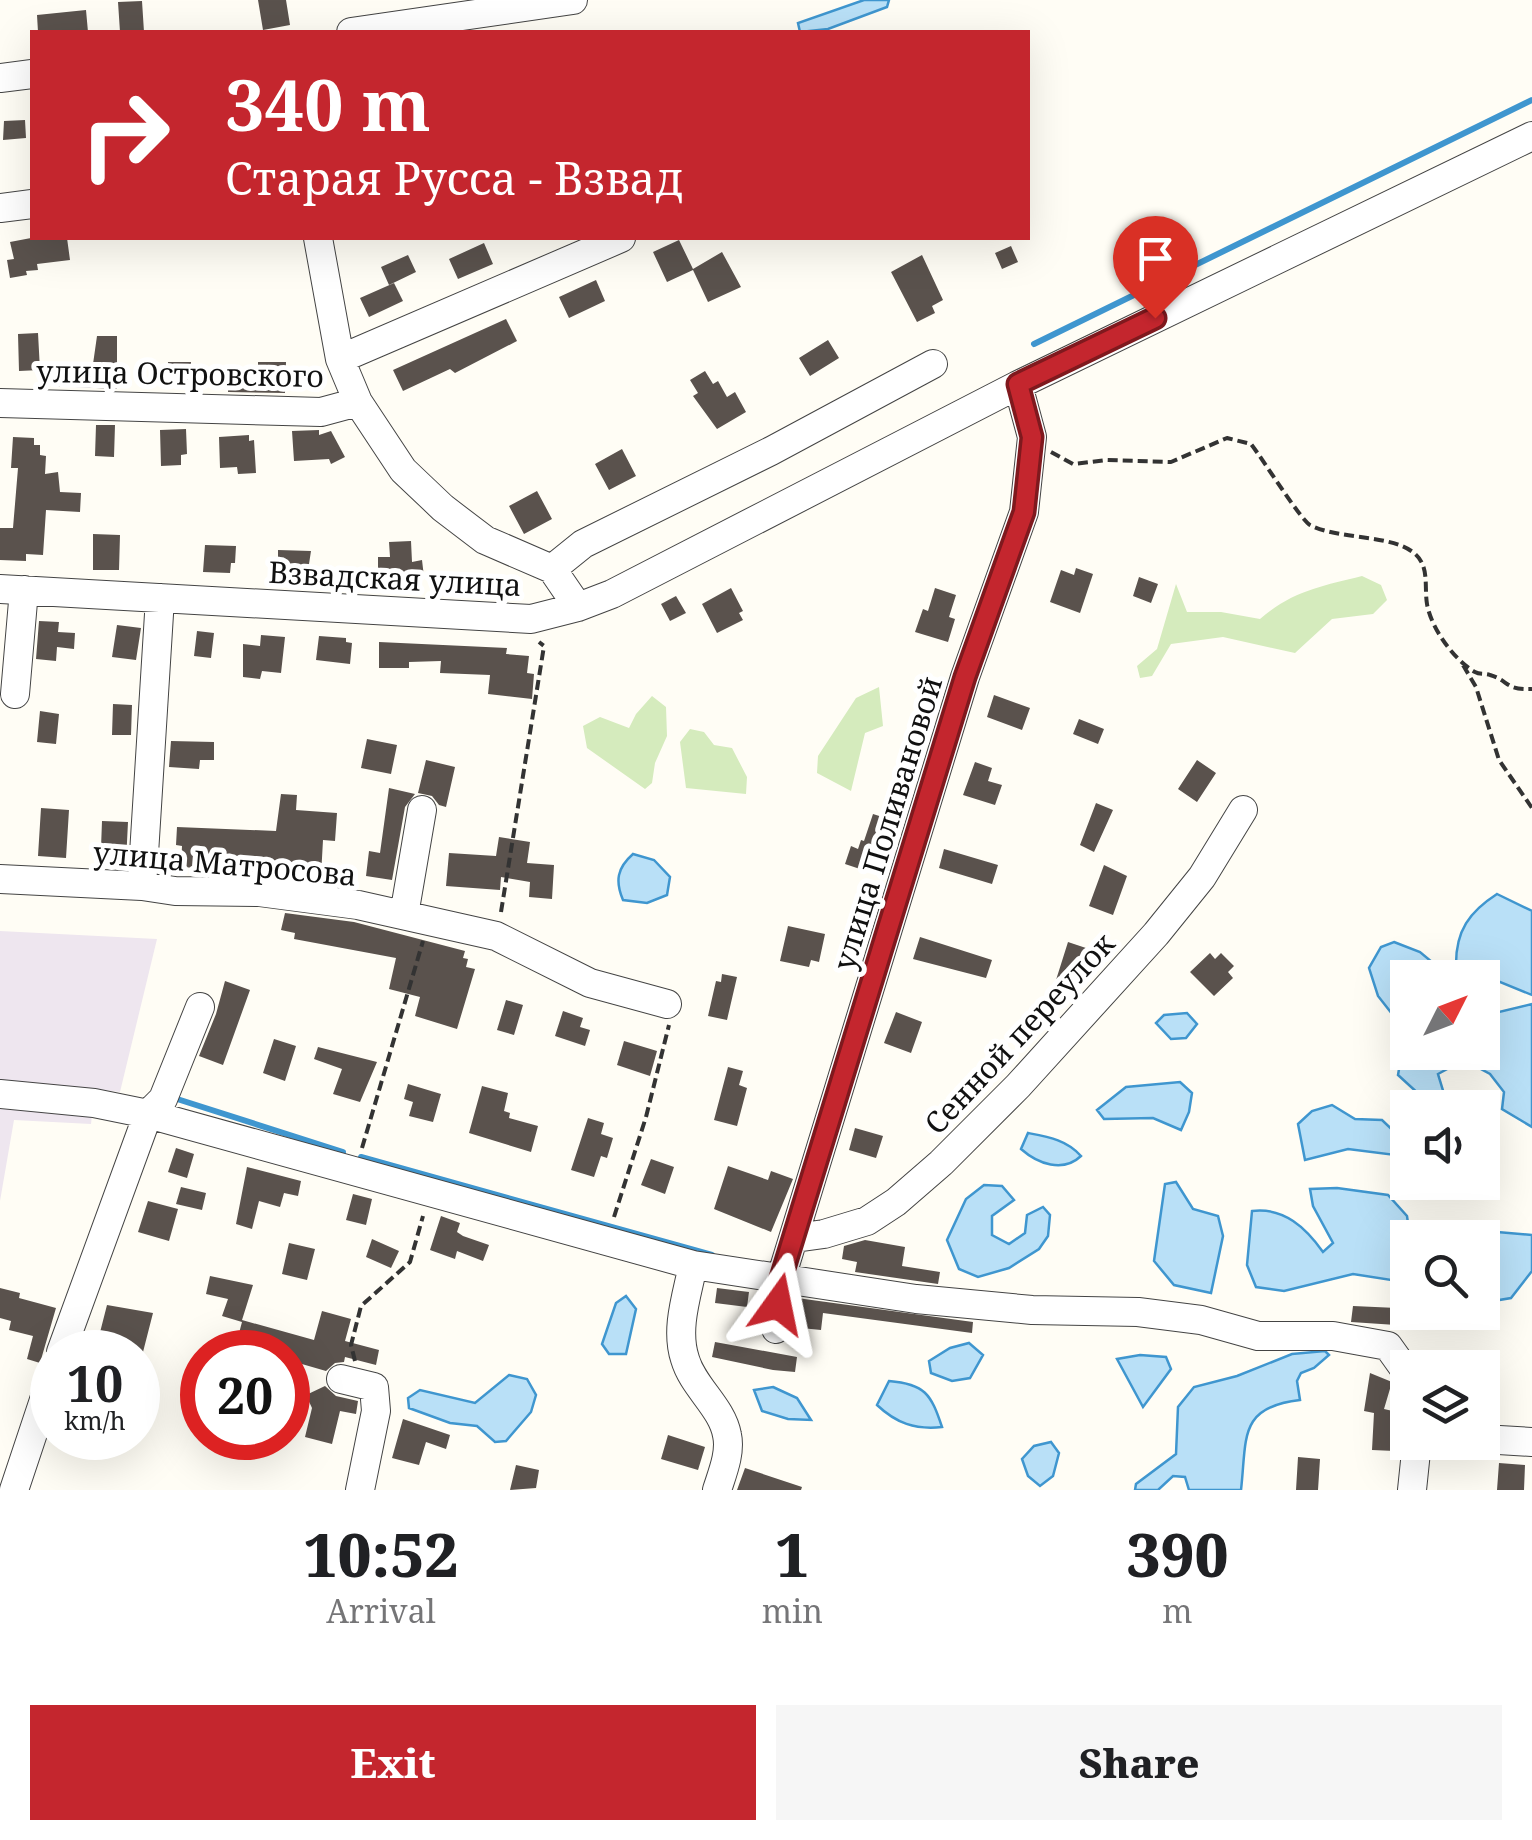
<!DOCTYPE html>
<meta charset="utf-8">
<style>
body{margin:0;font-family:"Noto Serif",serif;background:#f6f6f6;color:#202124;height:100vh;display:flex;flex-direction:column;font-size:38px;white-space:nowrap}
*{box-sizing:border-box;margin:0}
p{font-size:32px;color:#757577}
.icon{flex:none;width:55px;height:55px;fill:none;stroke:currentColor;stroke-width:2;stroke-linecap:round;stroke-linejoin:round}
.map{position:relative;height:1490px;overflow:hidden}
.sheet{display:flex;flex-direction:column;background:#fff;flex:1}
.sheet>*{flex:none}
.banner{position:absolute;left:30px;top:30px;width:1000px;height:210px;border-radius:0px;box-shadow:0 10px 40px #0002;background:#c4262e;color:#fff;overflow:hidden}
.needle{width:65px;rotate:48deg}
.fabs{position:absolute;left:1390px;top:960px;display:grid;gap:20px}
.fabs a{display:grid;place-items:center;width:110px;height:110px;border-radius:0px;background:#fff;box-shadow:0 10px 40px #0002;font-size:50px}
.speed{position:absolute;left:30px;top:1330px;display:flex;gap:20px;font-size:50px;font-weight:700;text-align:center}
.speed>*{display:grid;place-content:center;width:130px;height:130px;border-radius:50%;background:#fff;box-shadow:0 10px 40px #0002;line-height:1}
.speed small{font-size:25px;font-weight:400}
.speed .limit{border:15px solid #d22;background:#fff;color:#111}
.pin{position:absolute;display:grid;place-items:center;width:85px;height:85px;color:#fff;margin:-102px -42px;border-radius:50% 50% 50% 0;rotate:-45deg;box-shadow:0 0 10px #0007}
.pin .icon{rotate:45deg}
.me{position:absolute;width:110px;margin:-55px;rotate:12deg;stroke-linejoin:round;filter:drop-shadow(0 0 8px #0008)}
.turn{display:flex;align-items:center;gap:35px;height:210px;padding:0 30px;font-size:45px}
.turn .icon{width:130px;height:130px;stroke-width:2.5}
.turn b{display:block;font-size:70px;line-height:85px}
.eta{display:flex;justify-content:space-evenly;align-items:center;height:170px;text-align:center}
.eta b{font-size:60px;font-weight:800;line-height:70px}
.action{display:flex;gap:20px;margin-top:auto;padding:20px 30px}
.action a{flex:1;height:115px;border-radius:0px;background:#c4262e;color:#fff;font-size:40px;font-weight:800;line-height:115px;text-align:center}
.action a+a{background:#f6f6f6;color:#202124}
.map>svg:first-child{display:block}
.industrial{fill:#eee6ef}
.green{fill:#d5ebbd}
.water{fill:#b9e0f7;stroke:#3f96cf;stroke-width:2.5}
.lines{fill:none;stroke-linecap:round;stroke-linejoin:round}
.stream{stroke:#3f96cf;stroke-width:6}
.building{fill:#5a524d}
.minor-casing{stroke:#444;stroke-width:30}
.path{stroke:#333;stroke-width:4;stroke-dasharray:10 5;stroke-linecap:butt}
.minor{stroke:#fff;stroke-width:28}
.route-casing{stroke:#7f191e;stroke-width:25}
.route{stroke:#c4262e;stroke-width:18}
.labels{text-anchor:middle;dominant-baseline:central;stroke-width:10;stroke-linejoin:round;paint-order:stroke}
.street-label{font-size:30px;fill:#111;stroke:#fff}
</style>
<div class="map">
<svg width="1532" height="1490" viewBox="0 0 1532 1490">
<rect width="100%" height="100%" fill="#fffdf5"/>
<path class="industrial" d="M 0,931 L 157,939 L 120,1092 L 95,1089 L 91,1124 L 14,1120 L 0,1201 Z"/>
<path class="green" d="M 1362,576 L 1381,585 L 1387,600 L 1373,614 L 1332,619 L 1295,653 L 1223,637 L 1171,644 L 1152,676 L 1140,678 L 1137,666 L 1157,649 L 1176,584 L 1187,612 L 1221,612 L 1260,619 C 1292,591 1322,586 1362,576 Z
M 879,687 L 883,726 L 865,733 L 851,791 L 817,773 L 818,756 L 856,698 Z
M 652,696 L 666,707 L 667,736 L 655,763 L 652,783 L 645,789 L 587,748 L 583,726 L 600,717 L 629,728 L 636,714 Z
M 690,729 L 704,732 L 714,745 L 732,748 L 747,777 L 746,794 L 686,788 L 680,742 Z"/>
<path class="water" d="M 864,0 L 889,0 L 887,7 L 828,29 L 800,32 L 798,23 Z
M 633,854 L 654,860 L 670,877 L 667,895 L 647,903 L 623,900 C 615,881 617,868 633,854 Z
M 1497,894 L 1532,911 L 1532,995 L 1456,964 C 1456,931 1469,912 1497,894 Z
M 1394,942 L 1420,952 L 1450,977 L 1408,978 L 1408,1052 L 1482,1052 L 1483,1006 L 1495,1013 L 1532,1004 L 1532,1127 L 1502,1109 L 1504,1092 L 1490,1074 L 1464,1060 L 1438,1074 L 1448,1107 L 1433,1107 L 1398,1075 L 1403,1046 L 1400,1024 L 1378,996 L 1369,968 L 1381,947 Z
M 1187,1013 L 1197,1024 L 1186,1038 L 1171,1039 L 1156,1023 L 1164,1015 Z
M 1180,1082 L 1192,1093 L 1189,1112 L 1181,1130 L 1153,1118 L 1104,1119 L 1097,1110 L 1126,1087 Z
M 1332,1105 L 1355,1119 L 1382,1120 L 1402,1139 L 1395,1155 L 1348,1149 L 1305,1160 L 1298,1124 L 1312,1111 Z
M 1028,1133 C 1049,1137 1067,1140 1081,1156 C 1063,1173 1038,1164 1021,1149 Z
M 1176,1182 L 1193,1209 L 1218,1216 L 1223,1236 L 1211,1293 L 1174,1285 L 1154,1261 L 1165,1184 Z
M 984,1185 L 1002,1186 L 1014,1200 L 992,1216 L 992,1235 L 1009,1244 L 1025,1233 L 1027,1215 L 1043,1207 L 1050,1215 L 1048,1236 L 1039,1249 L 1009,1268 L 978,1277 L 959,1269 L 947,1240 L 966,1199 Z
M 1337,1188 L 1388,1195 L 1407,1216 L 1410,1237 L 1408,1238 L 1402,1264 L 1391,1280 L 1353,1274 L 1284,1291 L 1256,1287 L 1247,1265 L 1252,1211 C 1284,1207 1306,1228 1323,1252 L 1333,1243 L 1313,1206 L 1310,1189 Z
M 1451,1228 L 1532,1235 L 1532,1271 L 1511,1298 L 1487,1302 L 1483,1291 L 1482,1238 L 1453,1237 Z
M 626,1296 L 636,1309 L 626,1354 L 609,1354 L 602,1344 L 616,1303 Z
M 969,1343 L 983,1355 L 970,1378 L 952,1381 L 931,1373 L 929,1361 L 950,1348 Z
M 1325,1351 L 1329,1355 L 1314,1368 L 1301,1373 L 1297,1381 L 1300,1400 C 1238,1407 1247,1438 1241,1490 L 1189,1490 L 1185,1477 L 1173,1476 L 1158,1490 L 1135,1490 L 1136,1484 L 1176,1454 L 1178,1407 L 1194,1387 L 1237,1376 L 1292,1354 Z
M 1140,1355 L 1166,1357 L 1171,1369 L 1143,1407 L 1117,1359 Z
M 509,1375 L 527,1379 L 536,1395 L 531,1412 L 506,1441 L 495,1442 L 477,1426 L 450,1423 L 409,1408 L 408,1398 L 420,1390 L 475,1403 Z
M 889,1381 C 925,1384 931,1394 942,1427 C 915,1430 896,1423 877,1405 Z
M 773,1387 L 797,1398 L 811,1420 L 788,1419 L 762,1411 L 754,1390 Z
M 1051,1442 L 1059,1453 L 1053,1476 L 1040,1486 L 1028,1476 L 1022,1459 L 1034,1446 Z"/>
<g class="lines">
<path class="stream" d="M 1034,344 L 1532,100
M 174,1098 L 343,1152
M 361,1157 L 712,1255"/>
</g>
<path class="building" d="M 258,0 L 286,0 L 290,25 L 263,30 Z
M 142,1 L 144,32 L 120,32 L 118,2 Z
M 86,10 L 88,32 L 38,32 L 37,15 Z
M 25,120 L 26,138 L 3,140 L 4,121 Z
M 31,238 L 67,238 L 70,260 L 37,264 L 38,270 L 26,271 L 27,275 L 10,278 L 7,260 L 14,259 L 10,242 Z
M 679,240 L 693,269 L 722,252 L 741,287 L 708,302 L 693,270 L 667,282 L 653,252 Z
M 484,243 L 493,264 L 458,279 L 449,259 Z
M 1011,246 L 1018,262 L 1002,269 L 995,253 Z
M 408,255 L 416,272 L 389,285 L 381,267 Z
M 922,255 L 943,300 L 932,306 L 935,313 L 917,322 L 891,272 Z
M 596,280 L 605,301 L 569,318 L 559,297 Z
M 394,283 L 403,301 L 369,317 L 360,298 Z
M 506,319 L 517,341 L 455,373 L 450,369 L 403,391 L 393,370 Z
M 38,333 L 40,370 L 19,371 L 18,334 Z
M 97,336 L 117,336 L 117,389 L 54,386 L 54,372 L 92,371 Z
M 828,340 L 839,358 L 810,376 L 799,358 Z
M 168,362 L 191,362 L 191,383 L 183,383 L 183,388 L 167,388 Z
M 258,362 L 286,362 L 285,393 L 228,392 L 229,377 L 258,379 Z
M 705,371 L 713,384 L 718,381 L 727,397 L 735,392 L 746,412 L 717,429 L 693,396 L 698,393 L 690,380 Z
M 96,425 L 115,425 L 114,457 L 95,456 Z
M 186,429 L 187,454 L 181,455 L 181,465 L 161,466 L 160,430 Z
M 319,430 L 319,435 L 331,431 L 345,457 L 331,464 L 329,459 L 294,461 L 292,431 Z
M 249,435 L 249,441 L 254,440 L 256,473 L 238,474 L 237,467 L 220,468 L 219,437 Z
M 13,437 L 34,438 L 34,445 L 40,445 L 40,455 L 46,456 L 45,474 L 58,472 L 60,492 L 81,493 L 80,512 L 46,510 L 43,555 L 26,554 L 26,561 L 0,560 L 0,528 L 13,528 L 18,468 L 11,468 Z
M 622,449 L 636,476 L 609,490 L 595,464 Z
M 537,491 L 552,519 L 524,534 L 509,506 Z
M 93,534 L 120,535 L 119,570 L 93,570 Z
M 411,541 L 412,562 L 422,560 L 424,577 L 378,582 L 378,557 L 390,557 L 389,542 Z
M 205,545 L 236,546 L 235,563 L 231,563 L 230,573 L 203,572 Z
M 278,550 L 311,551 L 307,577 L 278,577 Z
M 1076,568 L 1093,574 L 1080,613 L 1050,602 L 1061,570 L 1074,575 Z
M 1139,577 L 1158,584 L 1151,603 L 1133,596 Z
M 731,588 L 743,611 L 739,613 L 743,620 L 717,633 L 702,604 Z
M 935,588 L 956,595 L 949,617 L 955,619 L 948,642 L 915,632 L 923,609 L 928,611 Z
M 676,596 L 686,613 L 670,621 L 661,604 Z
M 39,621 L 59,622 L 58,632 L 75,633 L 74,649 L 57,647 L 56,661 L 36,659 Z
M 117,625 L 141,628 L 136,660 L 112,657 Z
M 197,631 L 214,633 L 211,658 L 194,656 Z
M 261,635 L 285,637 L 281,673 L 262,671 L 260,679 L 243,677 L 243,644 L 260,646 Z
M 319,636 L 346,638 L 346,642 L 352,643 L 350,664 L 316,660 Z
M 379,642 L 507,648 L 506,654 L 529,656 L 527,673 L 534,674 L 532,699 L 488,694 L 490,675 L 440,673 L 441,661 L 409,662 L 409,668 L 379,668 Z
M 994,695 L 1030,708 L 1022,730 L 987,717 Z
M 113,704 L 132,705 L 131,735 L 112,735 Z
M 40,711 L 59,714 L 56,744 L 37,742 Z
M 1079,719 L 1104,729 L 1098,744 L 1073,734 Z
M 367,739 L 397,745 L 391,774 L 361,768 Z
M 171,741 L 214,742 L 214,760 L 200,760 L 199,769 L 169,767 Z
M 426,760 L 455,767 L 446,807 L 439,805 L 432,796 L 418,793 Z
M 1197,760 L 1216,773 L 1197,802 L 1178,789 Z
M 975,762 L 992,768 L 988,781 L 1002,785 L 995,805 L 963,795 Z
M 389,788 L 415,794 L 405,807 L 392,880 L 366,876 L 369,851 L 380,853 Z
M 281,794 L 297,795 L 296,810 L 337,813 L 335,841 L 323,840 L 321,876 L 181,867 L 182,846 L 176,845 L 177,827 L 276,831 Z
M 1096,803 L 1113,810 L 1094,852 L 1080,845 Z
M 41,808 L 69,810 L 66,858 L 38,856 Z
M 873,814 L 895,821 L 881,876 L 845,864 L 851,846 L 858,849 L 861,840 L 864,841 Z
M 102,821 L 128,822 L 126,862 L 106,861 L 106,848 L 101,848 Z
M 499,837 L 530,842 L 527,863 L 554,865 L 552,899 L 529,897 L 530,882 L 501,877 L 500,890 L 446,886 L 449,853 L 496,856 Z
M 944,849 L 998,865 L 992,884 L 939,868 Z
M 1104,865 L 1127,876 L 1113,915 L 1089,906 Z
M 285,913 L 354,922 L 465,951 L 463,958 L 468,959 L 466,967 L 475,969 L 457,1029 L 415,1016 L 420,997 L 389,989 L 396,958 L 294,939 L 295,933 L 281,930 Z
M 788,926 L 825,934 L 819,962 L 811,960 L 809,967 L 780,961 Z
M 920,937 L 992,960 L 986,978 L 913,959 Z
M 1068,942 L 1098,952 L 1092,969 L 1080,964 L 1072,985 L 1056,980 Z
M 1210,953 L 1215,959 L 1221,953 L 1234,966 L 1228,972 L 1233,978 L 1214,996 L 1190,972 Z
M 722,974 L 737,977 L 727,1020 L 708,1016 L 716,981 L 721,982 Z
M 225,981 L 250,990 L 223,1065 L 199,1056 L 216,1014 Z
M 506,1000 L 523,1005 L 514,1035 L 497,1030 Z
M 563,1011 L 583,1018 L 580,1027 L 590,1030 L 585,1046 L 555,1036 Z
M 896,1012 L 922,1022 L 911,1053 L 884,1043 Z
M 274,1039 L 296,1046 L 285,1081 L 263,1073 Z
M 624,1041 L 657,1051 L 650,1076 L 617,1065 Z
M 318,1047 L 377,1062 L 360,1102 L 333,1094 L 342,1069 L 314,1059 Z
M 728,1067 L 743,1071 L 739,1085 L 747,1088 L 737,1126 L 714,1120 Z
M 408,1084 L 441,1094 L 433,1122 L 409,1116 L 413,1102 L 404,1099 Z
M 482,1086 L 508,1093 L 504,1111 L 510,1113 L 509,1118 L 538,1126 L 531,1152 L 469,1133 Z
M 588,1118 L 604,1123 L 601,1134 L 613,1138 L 607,1158 L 601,1156 L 594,1177 L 571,1170 Z
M 855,1128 L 883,1136 L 876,1158 L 849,1150 Z
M 176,1148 L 194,1154 L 187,1178 L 168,1172 Z
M 651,1159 L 674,1167 L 665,1194 L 641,1185 Z
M 728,1166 L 768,1180 L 771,1171 L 793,1179 L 771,1232 L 714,1209 Z
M 247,1167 L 301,1181 L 298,1196 L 284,1193 L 280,1207 L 259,1201 L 252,1229 L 236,1224 Z
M 181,1187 L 206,1193 L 202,1210 L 176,1204 Z
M 353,1194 L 372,1199 L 366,1225 L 346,1220 Z
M 148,1201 L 178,1209 L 169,1241 L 138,1232 Z
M 441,1216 L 460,1223 L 457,1232 L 463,1236 L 489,1245 L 483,1261 L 457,1251 L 455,1259 L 430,1250 Z
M 372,1239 L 399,1251 L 391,1268 L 366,1257 Z
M 865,1240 L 905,1247 L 902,1266 L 940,1272 L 938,1284 L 855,1272 L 857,1262 L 842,1259 L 844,1246 Z
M 289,1243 L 315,1249 L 307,1280 L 282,1274 Z
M 210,1276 L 253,1285 L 242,1320 L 314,1340 L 322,1311 L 351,1319 L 345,1341 L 379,1350 L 376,1365 L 345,1357 L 344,1362 L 335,1363 L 326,1371 L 288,1360 L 288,1352 L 234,1352 L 242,1322 L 222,1316 L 228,1299 L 206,1294 Z
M 0,1288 L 20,1293 L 19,1298 L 56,1308 L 40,1363 L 27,1359 L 33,1336 L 9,1330 L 11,1321 L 0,1318 Z
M 717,1288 L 749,1292 L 747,1307 L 715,1303 Z
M 797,1298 L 973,1322 L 972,1333 L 823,1313 L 821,1330 L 801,1328 L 802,1312 L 795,1311 Z
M 107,1305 L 153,1313 L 143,1352 L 95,1352 Z
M 1353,1306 L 1397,1308 L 1396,1325 L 1351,1322 Z
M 715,1342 L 797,1357 L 795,1372 L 773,1370 L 712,1357 Z
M 1370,1373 L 1392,1382 L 1384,1409 L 1397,1412 L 1395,1451 L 1372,1450 L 1374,1413 L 1364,1411 Z
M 325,1386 L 336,1396 L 358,1401 L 356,1414 L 340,1411 L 332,1444 L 305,1437 L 312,1408 L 306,1395 Z
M 403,1419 L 450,1435 L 446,1449 L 426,1442 L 419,1465 L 392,1458 Z
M 668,1435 L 705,1447 L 698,1470 L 661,1459 Z
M 1298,1457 L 1320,1459 L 1318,1490 L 1296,1490 Z
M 1499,1463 L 1525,1465 L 1524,1490 L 1497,1490 Z
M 516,1465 L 539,1470 L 536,1488 L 510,1490 Z
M 745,1468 L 802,1487 L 801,1490 L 737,1490 Z"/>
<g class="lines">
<g class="minor-casing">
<path id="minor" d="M 351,32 L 573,0
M 0,78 L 32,74
M 0,208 L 32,204
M 318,238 L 340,359 L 358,402 L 403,470 L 443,508 L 485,540 L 552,569 L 578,607
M 340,359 L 621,238
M 0,403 L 321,412 L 358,402
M 552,569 L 583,544 L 771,451 L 933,364
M 0,589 L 531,619 L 578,607 L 612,594 L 1018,385 L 1532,136
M 15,694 L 24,590
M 0,879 L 142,886 L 175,891 L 259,892 L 358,905 L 496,936 L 590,983 L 667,1004
M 142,886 L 160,598
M 404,915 L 422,810
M 0,1094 L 94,1103 L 148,1114 L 693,1265 L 916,1299 L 1032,1310 L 1138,1312 L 1201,1320 L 1258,1336 L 1333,1336 L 1388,1346 L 1408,1374
M 795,1238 L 824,1234 L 867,1221 L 896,1202 L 941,1163 L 1018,1086 L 1156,934 L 1202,877 L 1243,810
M 693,1265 C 687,1295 675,1329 685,1359 C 693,1387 722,1407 727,1435 C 731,1453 722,1474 717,1490
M 776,1329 L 781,1278 L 965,677 L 1024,512 L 1032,437 L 1018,385
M 61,1352 L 148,1114 L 163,1099 L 200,1007
M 341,1379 L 374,1387 L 376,1411 L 360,1490
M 1482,1439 L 1532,1442
M 14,1490 L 52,1376
M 1412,1490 L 1417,1442"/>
</g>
<path class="path" d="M 1051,452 L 1073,464 L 1107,460 L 1171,462 L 1227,438 L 1251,444 C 1262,458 1300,519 1310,525 C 1339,540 1391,534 1414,553 C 1430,566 1424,586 1427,604 C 1431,628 1454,660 1475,672 C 1480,675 1485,673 1490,675 C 1510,681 1504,690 1532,689
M 1463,665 L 1476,687 L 1499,760 L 1532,808
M 501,912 L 544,646 L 539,642
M 362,1148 L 423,941
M 614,1217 L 646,1117 L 669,1025
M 355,1361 L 351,1345 L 361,1306 L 410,1262 L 423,1216"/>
<use href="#minor" class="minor"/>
</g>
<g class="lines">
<g class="route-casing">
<path id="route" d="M 778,1304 L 781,1278 L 965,677 L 1024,512 L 1032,437 L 1018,384 L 1155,318"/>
</g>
<use href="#route" class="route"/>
</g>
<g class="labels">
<g class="street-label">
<text transform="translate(180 373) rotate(1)">улица Островского</text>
<text transform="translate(395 578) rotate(3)">Взвадская улица</text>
<text transform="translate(887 823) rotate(-73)">улица Поливановой</text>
<text transform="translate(225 863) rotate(5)">улица Матросова</text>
<text transform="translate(1019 1033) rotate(-47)">Сенной переулок</text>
</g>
</g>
</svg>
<div class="fabs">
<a><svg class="needle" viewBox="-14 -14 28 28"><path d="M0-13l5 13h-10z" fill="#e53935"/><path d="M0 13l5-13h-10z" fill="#757577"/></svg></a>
<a><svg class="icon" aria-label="sound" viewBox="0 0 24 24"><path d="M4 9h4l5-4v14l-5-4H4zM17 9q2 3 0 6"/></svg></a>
<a><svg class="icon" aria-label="search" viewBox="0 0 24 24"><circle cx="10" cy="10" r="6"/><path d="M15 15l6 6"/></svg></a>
<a><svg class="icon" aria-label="layers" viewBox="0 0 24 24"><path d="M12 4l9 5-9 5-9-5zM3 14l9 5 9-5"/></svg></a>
</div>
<div class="speed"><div>10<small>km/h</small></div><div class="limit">20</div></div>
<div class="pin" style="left:1155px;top:318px;background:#d93025"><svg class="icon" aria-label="arrive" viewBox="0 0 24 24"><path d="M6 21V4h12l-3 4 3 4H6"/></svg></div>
<svg class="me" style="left:778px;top:1304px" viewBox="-20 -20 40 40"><path d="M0-17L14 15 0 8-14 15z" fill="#c4262e" stroke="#fff" stroke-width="4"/></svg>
<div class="banner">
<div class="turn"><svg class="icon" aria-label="right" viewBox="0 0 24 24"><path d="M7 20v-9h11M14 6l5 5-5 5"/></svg><div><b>340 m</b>Старая Русса - Взвад</div></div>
</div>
</div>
<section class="sheet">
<div class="eta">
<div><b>10:52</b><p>Arrival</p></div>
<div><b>1</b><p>min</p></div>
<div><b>390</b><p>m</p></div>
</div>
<div class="action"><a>Exit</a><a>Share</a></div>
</section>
